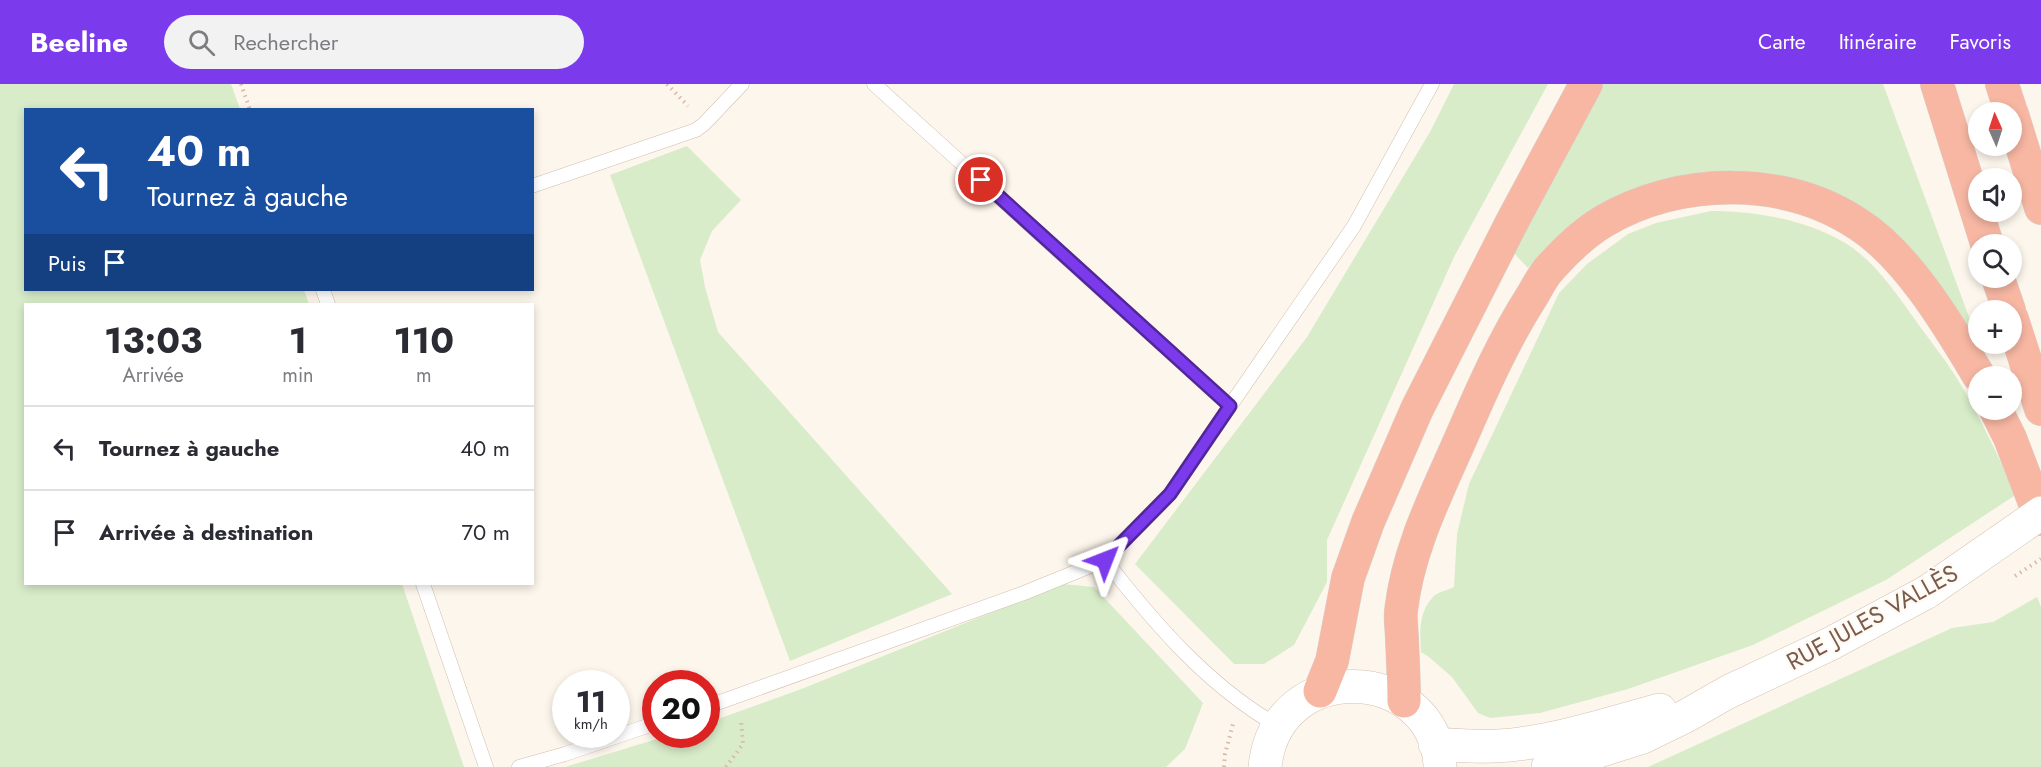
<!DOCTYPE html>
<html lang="fr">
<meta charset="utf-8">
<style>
body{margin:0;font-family:Jost,sans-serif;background:#f2f2f3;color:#2b2b33;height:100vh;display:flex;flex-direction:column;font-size:22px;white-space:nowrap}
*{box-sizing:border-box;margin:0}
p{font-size:20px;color:#7c7c81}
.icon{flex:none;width:33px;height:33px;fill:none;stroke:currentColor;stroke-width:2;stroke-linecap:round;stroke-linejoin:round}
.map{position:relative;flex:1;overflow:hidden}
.sheet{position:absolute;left:24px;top:219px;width:510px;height:282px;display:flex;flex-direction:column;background:#fff;border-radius:0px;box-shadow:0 3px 9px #0003}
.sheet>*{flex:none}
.top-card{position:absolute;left:24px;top:24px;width:510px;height:183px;border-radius:0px;box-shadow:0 3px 9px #0003;background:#1a4fa0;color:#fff;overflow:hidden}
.needle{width:39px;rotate:357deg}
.tools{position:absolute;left:1968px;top:18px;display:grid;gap:12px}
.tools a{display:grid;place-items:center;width:54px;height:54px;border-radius:50%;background:#fff;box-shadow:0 3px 9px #0003;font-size:30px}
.speed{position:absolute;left:552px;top:586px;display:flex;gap:12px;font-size:30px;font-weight:700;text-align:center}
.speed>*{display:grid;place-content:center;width:78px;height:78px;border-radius:50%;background:#fff;box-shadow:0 3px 9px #0003;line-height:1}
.speed small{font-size:15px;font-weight:400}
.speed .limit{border:9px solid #d22;background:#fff;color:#111}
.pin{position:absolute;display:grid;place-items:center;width:51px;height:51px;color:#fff;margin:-26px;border:3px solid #fff;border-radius:50%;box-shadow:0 2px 6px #0007}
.me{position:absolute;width:66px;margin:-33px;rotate:45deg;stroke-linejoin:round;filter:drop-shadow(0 0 4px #0008)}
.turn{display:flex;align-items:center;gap:21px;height:126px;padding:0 24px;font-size:27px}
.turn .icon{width:78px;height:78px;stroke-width:2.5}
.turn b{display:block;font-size:42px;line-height:51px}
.then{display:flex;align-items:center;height:57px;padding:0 24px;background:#0003;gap:12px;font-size:22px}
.eta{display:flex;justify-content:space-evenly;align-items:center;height:102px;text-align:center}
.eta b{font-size:36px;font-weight:700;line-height:42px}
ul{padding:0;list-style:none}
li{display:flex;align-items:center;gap:18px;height:84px;padding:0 24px;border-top:2px solid #e1e1e2}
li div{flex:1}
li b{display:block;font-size:22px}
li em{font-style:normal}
header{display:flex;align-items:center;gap:36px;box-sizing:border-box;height:84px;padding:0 30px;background:#7c3aed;color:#fff}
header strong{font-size:28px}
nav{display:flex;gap:33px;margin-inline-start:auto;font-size:21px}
.search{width:420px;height:54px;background:#f2f2f3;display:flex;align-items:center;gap:15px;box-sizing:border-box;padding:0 21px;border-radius:33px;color:#7c7c81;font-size:22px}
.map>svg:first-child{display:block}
.green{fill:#d8ecc9}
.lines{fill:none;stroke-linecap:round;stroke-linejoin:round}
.lane-casing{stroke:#d1beb0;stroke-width:15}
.secondary-casing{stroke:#d6c0b0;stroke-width:34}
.highway-casing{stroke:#dad1cd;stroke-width:34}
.path{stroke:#d9b8a5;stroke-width:4;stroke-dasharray:1.5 4.5;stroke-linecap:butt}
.lane{stroke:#fff;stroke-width:14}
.secondary{stroke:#fff;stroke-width:33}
.highway{stroke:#f7b7a3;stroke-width:33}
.secondary-bridge-casing{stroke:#d6c0b0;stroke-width:34;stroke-linecap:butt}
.secondary-bridge{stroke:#fff;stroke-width:33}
.route-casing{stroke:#51269a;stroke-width:15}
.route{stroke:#7c3aed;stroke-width:10}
.labels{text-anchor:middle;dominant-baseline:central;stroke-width:4.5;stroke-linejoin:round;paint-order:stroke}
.street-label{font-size:24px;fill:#7a5c4d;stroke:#fffaf3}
</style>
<header>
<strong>Beeline</strong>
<div class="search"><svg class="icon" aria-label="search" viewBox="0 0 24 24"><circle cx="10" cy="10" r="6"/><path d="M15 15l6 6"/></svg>Rechercher</div>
<nav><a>Carte</a><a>Itinéraire</a><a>Favoris</a></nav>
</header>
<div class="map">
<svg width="2041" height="683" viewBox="0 0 2041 683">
<rect width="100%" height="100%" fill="#fdf6ec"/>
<path class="green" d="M 0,0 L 231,0 L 240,25 L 26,26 L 26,206 L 304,206 L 309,220 L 26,220 L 26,500 L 402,500 L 464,683 L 0,683 Z
M 1454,0 L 1548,0 L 1454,173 L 1327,456 L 1327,498 L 1294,561 L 1264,580 L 1234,580 L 1135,480 L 1307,253 L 1430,48 Z
M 1598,0 L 1883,0 L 1976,252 L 1972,255 L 1798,100 L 1578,136 L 1553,156 L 1528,184 L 1510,165 Z
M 687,62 L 741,116 L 712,147 L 700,176 L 705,203 L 718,248 L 952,510 L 790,577 L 610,91 Z
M 1711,127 C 1757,127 1807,136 1847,160 C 1876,179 1896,209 1916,237 C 1931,258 1948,279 1961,301 C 1982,336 1998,374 2017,410 L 1886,496 L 1753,561 L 1628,605 L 1540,629 L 1490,634 L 1478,629 L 1452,593 L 1429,573 L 1421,568 C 1420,549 1418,529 1433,513 C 1437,508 1448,506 1454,503 L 1457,450 L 1469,400 L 1559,209 L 1587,180 L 1628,150 L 1656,139 Z
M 1062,500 L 1094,503 L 1203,619 L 1185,665 L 1166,683 L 565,683 L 670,651 L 706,651 L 707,639 L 804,604 Z
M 2037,513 L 2041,523 L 2041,683 L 1648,683 L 1952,544 L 1993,538 Z"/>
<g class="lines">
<g class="lane-casing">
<path id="lane" d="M 532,102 L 696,46 L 704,40 L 742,0
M 323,206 L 328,220
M 1230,322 L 1354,142 L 1432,0
M 1105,476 C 1154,539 1208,602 1278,642
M 423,500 L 486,683
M 706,623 L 1024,509 L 1105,476 L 1170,410 L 1230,322 L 874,0
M 519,683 L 565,670 L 656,639"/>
</g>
<g class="secondary-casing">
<path id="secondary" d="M 1435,660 C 1463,662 1492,664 1519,660 C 1567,654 1614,638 1660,626
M 1265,683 C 1276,572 1434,580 1440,681
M 1548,683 L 1643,653 L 1686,632 L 1728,608 L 1830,560 L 1927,508"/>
</g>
<g class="highway-casing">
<path id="highway" d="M 1937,0 L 1987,160
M 2002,0 L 2011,28
M 2012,30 L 2041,124
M 1998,194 L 2009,226
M 2012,235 L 2041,325
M 1996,326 L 2010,354 L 2041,435
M 1320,607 L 1332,577 L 1348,494 L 1368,438 L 1417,325 L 1513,136 L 1586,0
M 1404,617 C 1404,597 1403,577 1402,557 C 1402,547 1400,536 1401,527 C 1408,463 1439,405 1464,347 C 1484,301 1505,254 1532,212 C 1538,202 1543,191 1551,183 C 1567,165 1584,149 1604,137 C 1680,93 1784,91 1858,140 C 1908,172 1949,242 1979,292"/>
</g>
<path class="path" d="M 241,0 L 250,26
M 667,0 L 688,22
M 2015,492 L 2041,475
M 726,683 L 743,660 L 741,636
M 1224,683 L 1225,670 L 1233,640"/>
<use href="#lane" class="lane"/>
<use href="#secondary" class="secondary"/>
<use href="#highway" class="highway"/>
<g class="secondary-bridge-casing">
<path id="secondary-bridge" d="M 1927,508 L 2041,429"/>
</g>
<use href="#secondary-bridge" class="secondary-bridge"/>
</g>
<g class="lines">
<g class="route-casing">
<path id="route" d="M 981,96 L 1230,322 L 1170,410 L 1105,476"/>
</g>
<use href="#route" class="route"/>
</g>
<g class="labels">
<g class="street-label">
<text transform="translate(1872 533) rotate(-29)">RUE JULES VALLÈS</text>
</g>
</g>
</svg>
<div class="tools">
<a><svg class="needle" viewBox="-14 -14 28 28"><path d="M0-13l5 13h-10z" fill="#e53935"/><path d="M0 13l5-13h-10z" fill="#7c7c81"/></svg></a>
<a><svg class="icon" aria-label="sound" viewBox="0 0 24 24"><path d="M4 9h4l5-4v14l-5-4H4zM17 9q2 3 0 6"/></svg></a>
<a><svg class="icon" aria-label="search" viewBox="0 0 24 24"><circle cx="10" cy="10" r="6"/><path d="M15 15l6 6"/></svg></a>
<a>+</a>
<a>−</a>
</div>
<div class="speed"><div>11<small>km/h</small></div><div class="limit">20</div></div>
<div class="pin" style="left:981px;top:96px;background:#d93025"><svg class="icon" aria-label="arrive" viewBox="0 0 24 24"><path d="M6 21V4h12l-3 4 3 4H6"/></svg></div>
<svg class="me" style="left:1105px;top:476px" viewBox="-20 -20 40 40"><path d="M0-17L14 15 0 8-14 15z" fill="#7c3aed" stroke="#fff" stroke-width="4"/></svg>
<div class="top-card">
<div class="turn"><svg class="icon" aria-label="left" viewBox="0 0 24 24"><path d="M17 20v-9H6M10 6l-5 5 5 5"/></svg><div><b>40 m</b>Tournez à gauche</div></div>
<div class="then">Puis<svg class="icon" aria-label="arrive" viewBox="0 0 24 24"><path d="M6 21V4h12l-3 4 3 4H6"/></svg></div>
</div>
<section class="sheet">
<div class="eta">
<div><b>13:03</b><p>Arrivée</p></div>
<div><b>1</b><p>min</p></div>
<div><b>110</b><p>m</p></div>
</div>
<ul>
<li><svg class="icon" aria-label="left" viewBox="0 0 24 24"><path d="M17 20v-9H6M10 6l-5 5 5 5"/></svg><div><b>Tournez à gauche</b></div><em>40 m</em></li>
<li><svg class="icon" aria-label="arrive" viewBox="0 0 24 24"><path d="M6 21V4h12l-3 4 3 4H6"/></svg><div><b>Arrivée à destination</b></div><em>70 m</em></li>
</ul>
</section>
</div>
